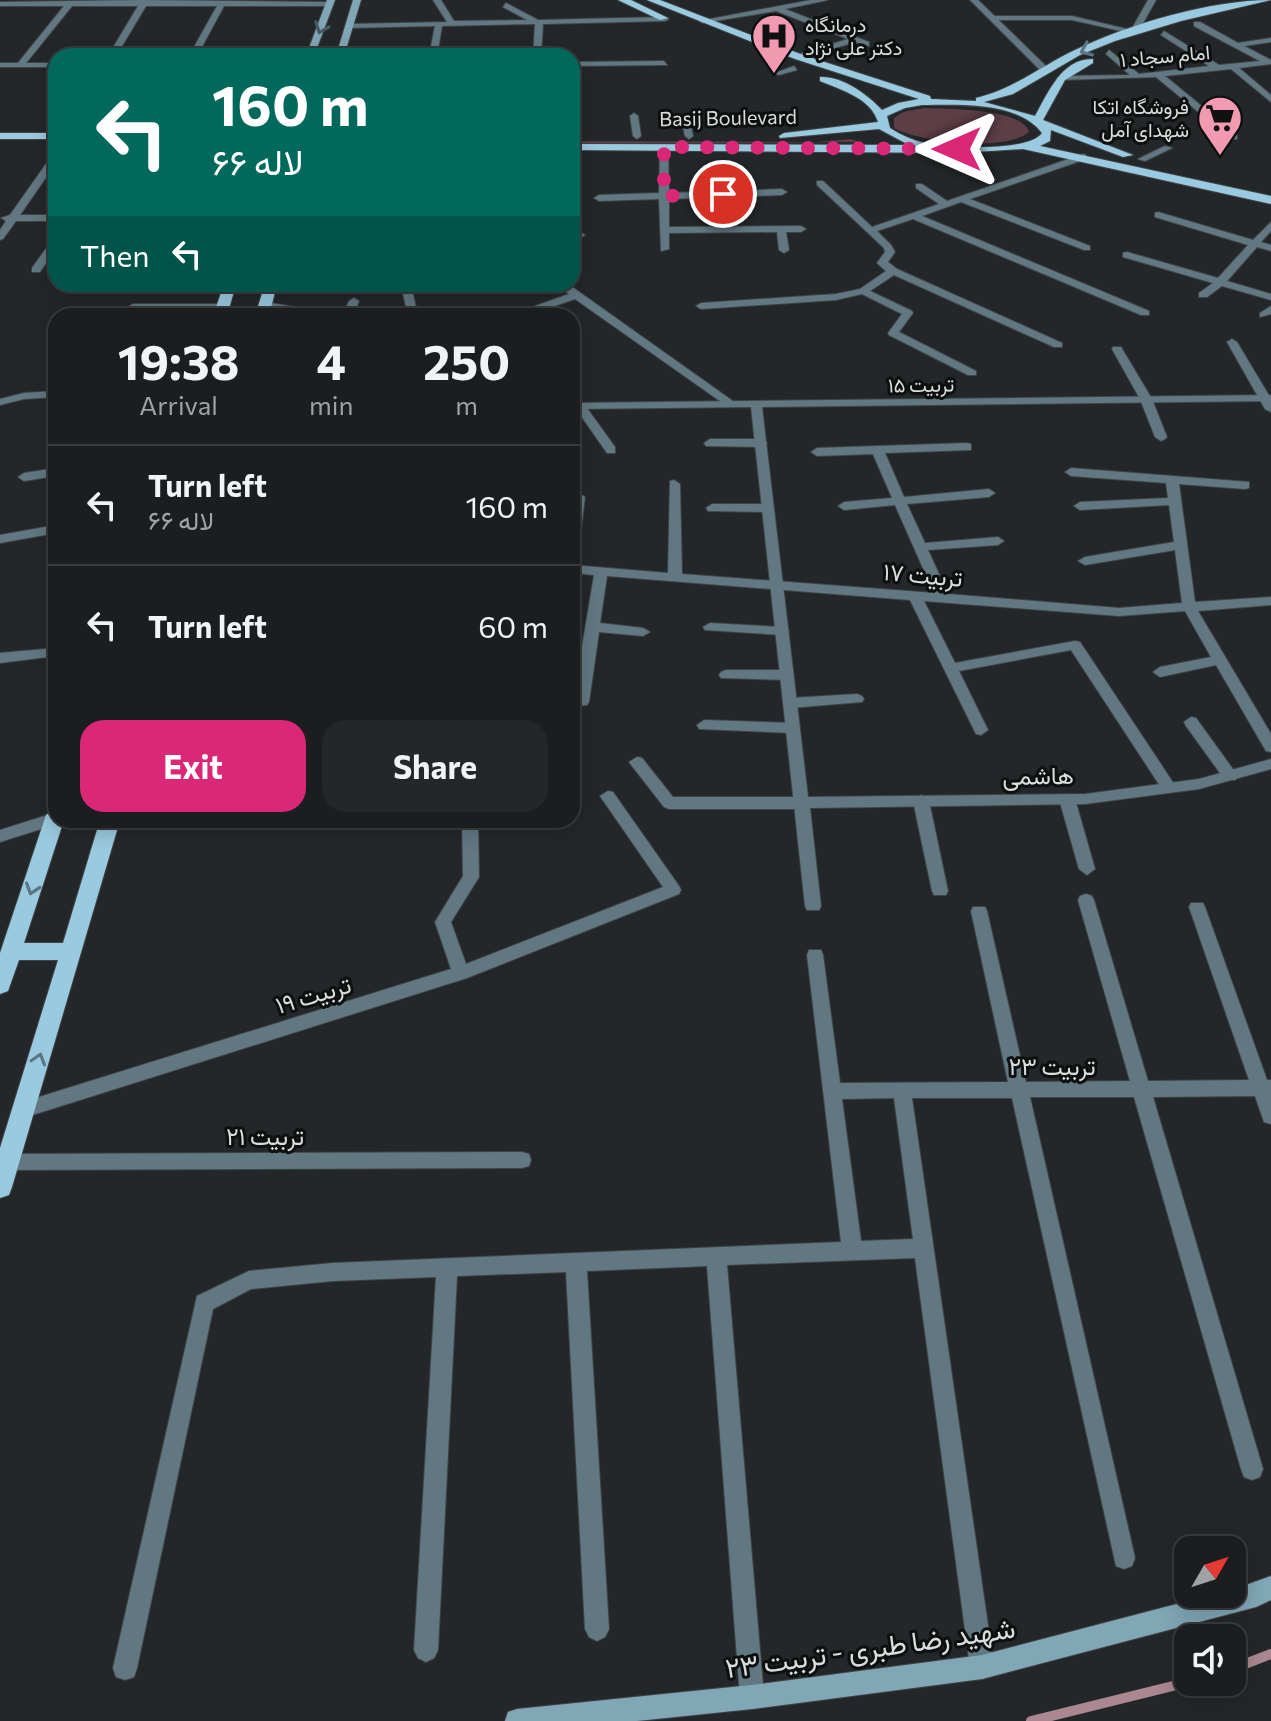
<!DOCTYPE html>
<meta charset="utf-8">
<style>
body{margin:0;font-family:Commissioner,Vazirmatn,sans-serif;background:#242628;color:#f1f3f6;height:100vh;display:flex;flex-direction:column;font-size:30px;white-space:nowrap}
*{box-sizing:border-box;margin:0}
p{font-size:26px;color:#a0a2a4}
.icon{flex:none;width:44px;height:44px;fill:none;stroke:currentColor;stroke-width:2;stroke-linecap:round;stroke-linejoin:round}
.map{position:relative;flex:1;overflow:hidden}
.drawer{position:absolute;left:48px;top:308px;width:532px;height:520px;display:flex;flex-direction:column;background:#1b1d1f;border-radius:24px;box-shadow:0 4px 20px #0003,0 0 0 2px #393b3d}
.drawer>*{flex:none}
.guide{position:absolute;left:48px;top:48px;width:532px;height:244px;border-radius:24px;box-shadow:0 4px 20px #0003,0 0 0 2px #393b3d;background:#00695c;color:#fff;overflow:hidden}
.needle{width:52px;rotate:51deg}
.controls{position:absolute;left:1174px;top:1536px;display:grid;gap:16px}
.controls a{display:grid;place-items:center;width:72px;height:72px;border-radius:16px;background:#1b1d1f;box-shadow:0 4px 20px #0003,0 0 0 2px #393b3d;font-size:40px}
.pin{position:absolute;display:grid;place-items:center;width:68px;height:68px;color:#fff;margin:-34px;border:4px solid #fff;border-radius:50%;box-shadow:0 2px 8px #0007}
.me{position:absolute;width:88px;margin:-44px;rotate:270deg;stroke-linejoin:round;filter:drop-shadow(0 0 6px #0008)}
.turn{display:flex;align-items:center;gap:28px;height:168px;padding:0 32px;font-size:36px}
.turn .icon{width:104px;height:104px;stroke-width:2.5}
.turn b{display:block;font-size:56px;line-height:68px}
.then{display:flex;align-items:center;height:76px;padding:0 32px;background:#0003;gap:16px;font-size:30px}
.eta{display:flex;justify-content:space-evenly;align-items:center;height:136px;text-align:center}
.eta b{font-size:48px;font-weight:700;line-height:56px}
.cta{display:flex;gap:16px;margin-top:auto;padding:16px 32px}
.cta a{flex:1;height:92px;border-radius:24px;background:#db2777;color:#fff;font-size:32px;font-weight:700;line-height:92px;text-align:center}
.cta a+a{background:#242628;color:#f1f3f6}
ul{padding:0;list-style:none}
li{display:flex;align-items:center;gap:24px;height:120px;padding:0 32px;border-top:2px solid #393b3d}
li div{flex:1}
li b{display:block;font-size:30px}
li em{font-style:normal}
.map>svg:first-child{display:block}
.green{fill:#5d3e46}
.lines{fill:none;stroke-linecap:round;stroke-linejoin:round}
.stream{stroke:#ab8791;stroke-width:10}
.minor-casing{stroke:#414446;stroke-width:2}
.tertiary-casing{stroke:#414446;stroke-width:2}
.secondary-casing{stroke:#414446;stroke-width:2}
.primary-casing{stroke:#414446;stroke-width:2}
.minor{fill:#617882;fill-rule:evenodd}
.tertiary{fill:#617882;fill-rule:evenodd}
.secondary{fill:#81a6b6;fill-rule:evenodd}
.primary{fill:#9acadf;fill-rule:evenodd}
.oneway{stroke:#485b63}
.oneway2{stroke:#5b7682}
.route{stroke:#db2777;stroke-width:14;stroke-dasharray:0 25.2}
.labels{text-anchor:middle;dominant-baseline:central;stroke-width:6;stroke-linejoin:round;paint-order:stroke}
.far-poi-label{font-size:20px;fill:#dadcdd;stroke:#0e1010;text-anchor:start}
.far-street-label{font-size:20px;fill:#dadcdd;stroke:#0e1010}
.street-label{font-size:24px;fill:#dadcdd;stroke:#0e1010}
.near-street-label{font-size:28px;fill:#dadcdd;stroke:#0e1010}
</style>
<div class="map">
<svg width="1271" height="1721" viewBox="0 0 1271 1721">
<rect width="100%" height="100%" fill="#242729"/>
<path class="green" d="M 924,108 C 947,109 1022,108 1029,132 C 1004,152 922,143 894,128 L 894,118 L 903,112 Z
M 851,139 L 859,142 L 572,144 L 572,141 L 817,142 Z"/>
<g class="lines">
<path class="stream" d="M 1232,1669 L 1271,1654
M 1031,1721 L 1189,1682"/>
<g class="minor-casing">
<path id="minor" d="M 142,0 L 330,2 L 334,4 L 330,6 L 224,6 L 197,56 L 189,56 L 217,6 L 146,6 L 116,56 L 108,56 L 138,6 L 72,6 L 26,63 L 56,63 L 56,67 L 0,67 L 0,63 L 18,63 L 64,6 L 0,6 L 0,2 Z
M 433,0 L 441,0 L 454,21 L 527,20 L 503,7 L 506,3 L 538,20 L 665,17 L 669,19 L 665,21 L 543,24 L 541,56 L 533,56 L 535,24 L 442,26 L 437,56 L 429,56 L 435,26 L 349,28 L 345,26 L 349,24 L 447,22 Z
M 811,0 L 828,0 L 785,9 L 869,42 L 869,46 L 855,42 L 799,59 L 796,55 L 848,39 L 776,11 L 703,23 L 699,21 Z
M 1148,0 L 1156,0 L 1138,32 L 1134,34 L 1072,20 L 993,20 L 989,18 L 993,16 L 1072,16 L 1131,30 Z
M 1194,22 L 1200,22 L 1238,43 L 1271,38 L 1271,42 L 1244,46 L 1271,60 L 1271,64 L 1239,68 L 1271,95 L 1271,102 L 1231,69 L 1165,76 L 1237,135 L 1237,139 L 1231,139 L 1156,77 L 1061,80 L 1057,78 L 1061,76 L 1130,75 L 1106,54 L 1109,50 L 1139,74 L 1209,66 L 1161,35 L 1164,31 L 1219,65 L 1260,61 L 1194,26 Z
M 664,61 L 667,65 L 572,66 L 572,62 Z
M 794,66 L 797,70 L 779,75 L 775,73 Z
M 54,77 L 56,77 L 56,81 L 50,79 Z
M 634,113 L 638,116 L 641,136 L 637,139 L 633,136 L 630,116 Z
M 685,114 L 689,117 L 693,136 L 689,139 L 685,136 L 681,117 Z
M 664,144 L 668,147 L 669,193 L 782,189 L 787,192 L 782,195 L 669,199 L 669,227 L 801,226 L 806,229 L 801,232 L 786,232 L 789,250 L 784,253 L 779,250 L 777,232 L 669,233 L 669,249 L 661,251 L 659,199 L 599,201 L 594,198 L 599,195 L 659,193 L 660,147 Z
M 1165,146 L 1172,148 L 1145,161 L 1138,159 Z
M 56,153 L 56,163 L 20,215 L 56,215 L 56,221 L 16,221 L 3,239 L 0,240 L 0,230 L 6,221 L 1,218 L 10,215 L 53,154 Z
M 1083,154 L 1086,155 L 1086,159 L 970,199 L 1090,246 L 1090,250 L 1084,250 L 961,202 L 922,216 L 1149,311 L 1149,315 L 1141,315 L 913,219 L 877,231 L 891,245 L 895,252 L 888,262 L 897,269 L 1062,343 L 1062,347 L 1054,347 L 894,275 L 870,291 L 912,311 L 913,313 L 899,332 L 976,371 L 976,375 L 968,375 L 889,335 L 888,333 L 902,314 L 862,294 L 836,300 L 701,309 L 696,306 L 701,303 L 836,294 L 860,289 L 886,271 L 877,263 L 885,252 L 884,248 L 817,185 L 817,181 L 823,181 L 872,227 L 939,204 L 916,188 L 916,184 L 922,184 L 947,201 Z
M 1158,212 L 1253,240 L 1271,222 L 1271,231 L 1261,242 L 1271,245 L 1271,251 L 1257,247 L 1227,281 L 1271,294 L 1271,300 L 1222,286 L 1207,297 L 1199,297 L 1199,293 L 1213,283 L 1123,257 L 1123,253 L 1127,252 L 1218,278 L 1248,245 L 1155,217 L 1155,213 Z
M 572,229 L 585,235 L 580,238 L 572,235 Z
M 56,238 L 56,248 L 40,272 L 32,272 L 32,268 L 53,239 Z
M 407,284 L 418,284 L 412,290 L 418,316 L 408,316 L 402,289 Z
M 556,284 L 568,284 L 737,404 L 727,406 L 575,299 L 529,315 L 521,315 L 521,311 L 569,294 Z
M 354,298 L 359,301 L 353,316 L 318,316 L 265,308 L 260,305 L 265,302 L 343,315 L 349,301 Z
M 133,304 L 223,304 L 228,307 L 223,310 L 129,309 L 128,307 Z
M 1271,306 L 1271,314 L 1260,317 L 1260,313 Z
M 1232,339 L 1237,342 L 1271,399 L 1271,412 L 1265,409 L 1227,342 Z
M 1113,347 L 1121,347 L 1152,399 L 1167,437 L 1165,439 L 1161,441 L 1155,437 L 1140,399 L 1112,349 Z
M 56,391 L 56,397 L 24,399 L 0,405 L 0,399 L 24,393 Z
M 580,403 L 584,404 L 615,447 L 615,453 L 607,453 L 574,406 Z
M 710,439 L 761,439 L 767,443 L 761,447 L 706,446 L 704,443 Z
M 967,443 L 971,444 L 971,450 L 885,453 L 904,497 L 989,489 L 995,493 L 989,497 L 907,504 L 925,543 L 998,537 L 1004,541 L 998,545 L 928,550 L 948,594 L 1119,608 L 1182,603 L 1175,550 L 1085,565 L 1078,561 L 1085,557 L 1174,542 L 1169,505 L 1080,510 L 1074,506 L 1080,502 L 1168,498 L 1166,483 L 1071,476 L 1065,472 L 1071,468 L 1249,482 L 1249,488 L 1245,489 L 1179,484 L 1195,602 L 1271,597 L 1271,605 L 1198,611 L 1271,734 L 1271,752 L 1266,751 L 1216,665 L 1160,677 L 1153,672 L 1160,667 L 1211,657 L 1185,611 L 1119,616 L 924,601 L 955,663 L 1075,641 L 1080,642 L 1174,784 L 1177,788 L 1174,792 L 1164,792 L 1071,650 L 959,671 L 988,730 L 981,735 L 976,734 L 910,600 L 607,576 L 600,623 L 643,628 L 650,632 L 643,636 L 599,632 L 589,702 L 587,705 L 572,707 L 594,575 L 572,573 L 572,565 L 668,573 L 670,481 L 674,480 L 680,484 L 682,574 L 934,593 L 895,505 L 844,510 L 838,506 L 844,502 L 892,498 L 873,454 L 817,456 L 811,452 L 817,448 Z
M 56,468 L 56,476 L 24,481 L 18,477 L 24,473 Z
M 579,493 L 585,497 L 578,555 L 572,559 L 572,503 L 573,497 Z
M 712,504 L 767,504 L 773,508 L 767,512 L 708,511 L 706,508 Z
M 710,623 L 782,627 L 789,631 L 782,635 L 705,630 L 703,627 Z
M 56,648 L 56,656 L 0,663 L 0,653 Z
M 726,670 L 787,670 L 794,675 L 787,680 L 721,678 L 719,675 L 721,672 Z
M 857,694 L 862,696 L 864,699 L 862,702 L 790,708 L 783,703 L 790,698 Z
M 1191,717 L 1196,718 L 1235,772 L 1238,776 L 1235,780 L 1225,780 L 1186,726 L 1184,722 Z
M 704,720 L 793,723 L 800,728 L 793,733 L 699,729 L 697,725 Z
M 637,757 L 642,758 L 673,797 L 802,797 L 810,803 L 802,809 L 669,809 L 664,807 L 632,766 L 629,762 Z
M 608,791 L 613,792 L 679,886 L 681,890 L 679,894 L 467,978 L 23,1118 L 16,1116 L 14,1110 L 16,1104 L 23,1102 L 451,969 L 435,922 L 463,876 L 462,820 L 478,820 L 479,877 L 451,922 L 466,964 L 663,887 L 600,796 Z
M 1067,794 L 1075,799 L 1095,869 L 1087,875 L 1079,869 L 1059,799 Z
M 921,795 L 929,801 L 948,891 L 946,895 L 934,895 L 932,891 L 913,801 Z
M 54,813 L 56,820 L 61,820 L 60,823 L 0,842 L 0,830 Z
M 1086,894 L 1092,896 L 1094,900 L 1148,1081 L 1249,1080 L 1189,907 L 1191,903 L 1203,903 L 1205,907 L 1267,1080 L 1271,1080 L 1271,1124 L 1264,1122 L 1255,1096 L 1153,1097 L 1263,1469 L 1260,1477 L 1252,1480 L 1244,1477 L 1241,1469 L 1134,1097 L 1030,1097 L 1135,1558 L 1132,1566 L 1124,1569 L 1116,1566 L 1012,1098 L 912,1098 L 994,1667 L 991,1676 L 982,1679 L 973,1676 L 970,1667 L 915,1258 L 727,1265 L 764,1697 L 761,1706 L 752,1709 L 743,1706 L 740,1697 L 707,1266 L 587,1271 L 609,1629 L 605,1637 L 597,1641 L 589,1637 L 585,1629 L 566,1272 L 457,1276 L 438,1650 L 434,1658 L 426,1662 L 418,1658 L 414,1650 L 436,1277 L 333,1281 L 251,1289 L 213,1309 L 137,1668 L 134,1677 L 125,1680 L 116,1677 L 113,1668 L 197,1296 L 249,1271 L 333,1263 L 841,1242 L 807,955 L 809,950 L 821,950 L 823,955 L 840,1083 L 1008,1082 L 971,911 L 973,907 L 985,907 L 987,911 L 1026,1082 L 1130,1081 L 1078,900 L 1080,896 ZM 894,1098 L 913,1239 L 861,1241 L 842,1099 Z
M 522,1152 L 529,1154 L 531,1160 L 529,1166 L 522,1168 L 8,1170 L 0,1165 L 1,1156 L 8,1154 Z"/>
</g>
<g class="tertiary-casing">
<path id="tertiary" d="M 970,0 L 978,0 L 1048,68 L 1048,72 L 1042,72 Z
M 1271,395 L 1271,401 L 762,407 L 808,797 L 1085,794 L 1199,779 L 1271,759 L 1271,769 L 1199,789 L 1085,804 L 810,808 L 821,906 L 819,910 L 807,910 L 805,906 L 751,407 L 572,409 L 572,403 Z
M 56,525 L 56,533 L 0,543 L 0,535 Z"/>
</g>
<g class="secondary-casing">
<path id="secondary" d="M 327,0 L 335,0 L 314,56 L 306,56 Z
M 353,0 L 361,0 L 344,56 L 336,56 Z
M 1271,1576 L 1271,1600 L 1256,1607 L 982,1679 L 752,1709 L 637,1721 L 505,1721 L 508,1712 L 517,1709 L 752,1685 L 982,1655 L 1215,1594 L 1232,1594 L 1232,1590 Z"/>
</g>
<g class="primary-casing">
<path id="primary" d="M 618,0 L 631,0 L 668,18 L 660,20 Z
M 647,0 L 660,0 L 803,55 L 930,96 L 931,99 L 976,101 L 976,98 C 1014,89 1041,66 1075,50 C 1129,24 1211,0 1271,0 L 1181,21 L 1115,41 L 1080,55 L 1013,94 L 984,102 L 1035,116 C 1048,93 1062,58 1093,59 L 1093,63 L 1065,80 L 1043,120 L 1133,155 L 1123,157 L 1051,130 L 1050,141 L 1040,146 L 1271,196 L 1271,204 L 1023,149 L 958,153 L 572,150 L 572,144 L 909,145 L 879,129 L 780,138 L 779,136 L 784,133 L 878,122 C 871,98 841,90 820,81 L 820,77 C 843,76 868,95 882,110 L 898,103 L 919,99 L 795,59 ZM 922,105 C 958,105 1018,101 1042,133 C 1030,152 947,148 925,143 C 912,140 901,135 890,128 L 887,116 L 905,108 Z
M 0,133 L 56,133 L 56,139 L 0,139 Z
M 224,284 L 236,284 L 227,316 L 213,316 Z
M 265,284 L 277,284 L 269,316 L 255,316 Z
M 56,808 L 56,820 L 64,820 L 24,943 L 63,943 L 100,820 L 120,820 L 12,1187 L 9,1195 L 0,1198 L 0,1148 L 58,960 L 19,960 L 8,991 L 0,994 L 0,953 L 46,815 Z"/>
</g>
<use href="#minor" class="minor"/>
<use href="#tertiary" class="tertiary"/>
<use href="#secondary" class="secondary"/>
<use href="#primary" class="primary"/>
</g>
<defs><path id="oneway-chevron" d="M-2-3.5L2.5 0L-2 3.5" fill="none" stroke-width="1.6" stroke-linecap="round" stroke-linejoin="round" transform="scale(2)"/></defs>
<use class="oneway" href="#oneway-chevron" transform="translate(321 28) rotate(111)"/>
<g class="oneway2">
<use href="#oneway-chevron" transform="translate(1086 50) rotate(157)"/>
<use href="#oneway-chevron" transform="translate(32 889) rotate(108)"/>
<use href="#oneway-chevron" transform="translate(39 1059) rotate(-73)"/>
</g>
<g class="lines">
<path class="route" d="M 723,194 L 664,196 L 664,147 L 957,149"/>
</g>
<defs>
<g id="hospital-pin" transform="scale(2.3)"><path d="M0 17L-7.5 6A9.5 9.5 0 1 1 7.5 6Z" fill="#f19ab1" stroke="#0e1010"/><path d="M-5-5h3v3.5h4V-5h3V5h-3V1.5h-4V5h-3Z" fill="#111"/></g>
<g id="supermarket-pin" transform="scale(2.3)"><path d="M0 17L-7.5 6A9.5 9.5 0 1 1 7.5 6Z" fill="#f19ab1" stroke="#0e1010"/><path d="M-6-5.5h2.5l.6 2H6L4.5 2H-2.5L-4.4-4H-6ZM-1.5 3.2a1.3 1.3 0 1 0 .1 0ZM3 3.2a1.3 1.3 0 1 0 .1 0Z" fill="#111"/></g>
</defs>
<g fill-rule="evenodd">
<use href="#hospital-pin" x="774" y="36"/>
<use href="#supermarket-pin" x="1220" y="118"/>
</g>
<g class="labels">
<g class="far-poi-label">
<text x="805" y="24">درمانگاه<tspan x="805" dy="23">دکتر علی نژاد</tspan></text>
<text x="1189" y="106" text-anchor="end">فروشگاه اتکا<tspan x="1189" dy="23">شهدای آمل</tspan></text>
</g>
<g class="far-street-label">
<text transform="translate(1165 55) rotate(-5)">امام سجاد ۱</text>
<text transform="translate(728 117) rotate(-1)">Basij Boulevard</text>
<text transform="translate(921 384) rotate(-1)">تربیت ۱۵</text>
</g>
<g class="street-label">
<text transform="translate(923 574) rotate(5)">تربیت ۱۷</text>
<text transform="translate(1038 775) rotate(-1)">هاشمی</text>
<text transform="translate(313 994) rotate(-17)">تربیت ۱۹</text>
<text x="1052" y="1065">تربیت ۲۳</text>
<text x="265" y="1135">تربیت ۲۱</text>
</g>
<g class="near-street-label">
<text transform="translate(870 1647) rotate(-8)">شهید رضا طبری - تربیت ۲۳</text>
</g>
</g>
</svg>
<div class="controls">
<a><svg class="needle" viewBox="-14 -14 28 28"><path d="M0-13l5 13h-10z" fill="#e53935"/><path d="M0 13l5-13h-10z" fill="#a0a2a4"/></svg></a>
<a><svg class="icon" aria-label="sound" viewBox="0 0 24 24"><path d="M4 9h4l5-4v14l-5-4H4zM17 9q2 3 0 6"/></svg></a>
</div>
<div class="pin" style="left:723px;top:194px;background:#d93025"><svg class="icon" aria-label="arrive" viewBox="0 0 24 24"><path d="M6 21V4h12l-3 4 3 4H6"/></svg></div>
<svg class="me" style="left:957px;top:149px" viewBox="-20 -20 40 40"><path d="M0-17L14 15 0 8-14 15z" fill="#db2777" stroke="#fff" stroke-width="4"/></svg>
<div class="guide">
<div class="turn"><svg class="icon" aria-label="left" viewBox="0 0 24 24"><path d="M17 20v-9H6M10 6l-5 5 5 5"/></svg><div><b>160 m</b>لاله ۶۶</div></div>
<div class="then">Then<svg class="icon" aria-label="left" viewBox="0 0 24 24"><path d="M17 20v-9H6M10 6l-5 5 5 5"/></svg></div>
</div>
<section class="drawer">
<div class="eta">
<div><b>19:38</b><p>Arrival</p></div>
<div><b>4</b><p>min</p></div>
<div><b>250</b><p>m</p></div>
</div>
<ul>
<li><svg class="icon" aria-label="left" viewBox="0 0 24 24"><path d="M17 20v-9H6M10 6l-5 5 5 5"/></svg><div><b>Turn left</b><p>لاله ۶۶</p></div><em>160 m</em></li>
<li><svg class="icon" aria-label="left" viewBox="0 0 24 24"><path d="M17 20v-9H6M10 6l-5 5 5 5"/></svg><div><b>Turn left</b></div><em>60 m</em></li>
</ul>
<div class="cta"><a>Exit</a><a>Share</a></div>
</section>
</div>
